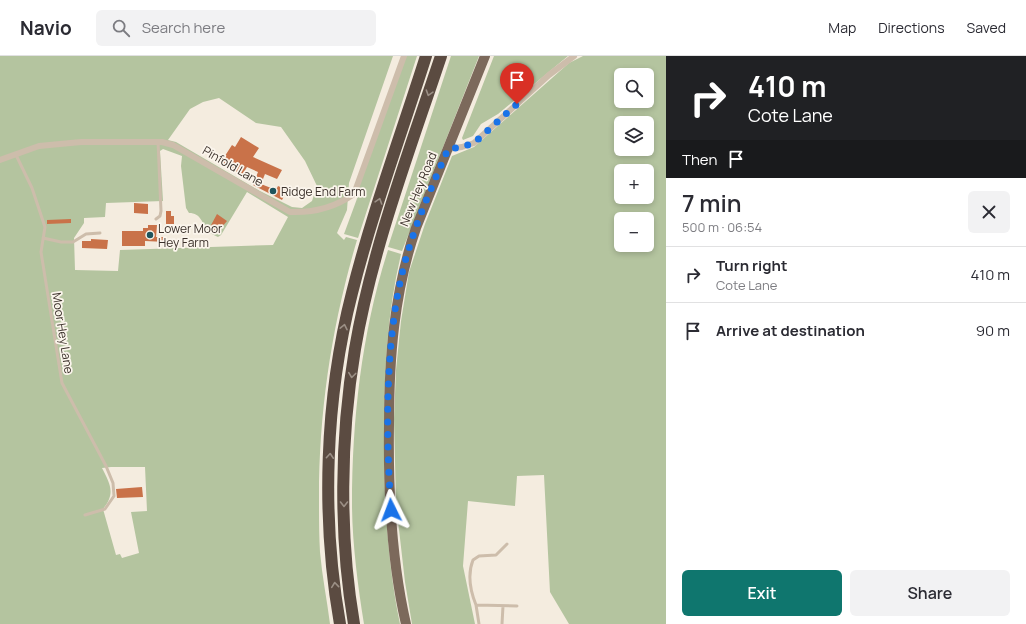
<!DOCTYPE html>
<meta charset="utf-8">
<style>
body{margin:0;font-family:Manrope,sans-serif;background:#f2f2f3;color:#2b2b33;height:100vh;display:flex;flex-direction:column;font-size:15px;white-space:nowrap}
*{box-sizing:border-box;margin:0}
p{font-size:13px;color:#7c7c81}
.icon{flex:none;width:22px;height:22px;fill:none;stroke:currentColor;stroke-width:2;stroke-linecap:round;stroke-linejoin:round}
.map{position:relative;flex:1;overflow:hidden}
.details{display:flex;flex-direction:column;background:#fff;width:360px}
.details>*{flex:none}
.banner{background:#202124;color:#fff;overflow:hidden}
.buttons{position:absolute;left:614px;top:12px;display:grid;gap:8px}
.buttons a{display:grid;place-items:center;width:40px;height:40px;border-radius:6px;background:#fff;box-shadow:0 2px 6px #0003;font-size:20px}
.pin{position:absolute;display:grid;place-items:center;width:34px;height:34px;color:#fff;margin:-41px -17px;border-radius:50% 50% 50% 0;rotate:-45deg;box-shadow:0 0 4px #0007}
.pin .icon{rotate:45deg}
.me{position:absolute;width:44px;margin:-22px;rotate:357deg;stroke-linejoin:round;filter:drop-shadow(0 0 3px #0008)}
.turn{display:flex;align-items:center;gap:14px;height:84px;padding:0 16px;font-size:18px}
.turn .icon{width:52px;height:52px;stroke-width:2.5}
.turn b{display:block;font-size:28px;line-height:34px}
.then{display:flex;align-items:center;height:38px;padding:0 16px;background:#0003;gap:8px;font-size:15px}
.round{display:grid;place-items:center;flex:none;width:42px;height:42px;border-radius:6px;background:#f2f2f3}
.headline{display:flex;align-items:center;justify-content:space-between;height:68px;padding:0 16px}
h1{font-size:24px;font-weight:600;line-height:30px}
.cta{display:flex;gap:8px;margin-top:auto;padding:8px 16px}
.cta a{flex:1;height:46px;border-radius:6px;background:#0f766e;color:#fff;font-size:16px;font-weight:600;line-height:46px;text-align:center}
.cta a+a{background:#f2f2f3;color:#2b2b33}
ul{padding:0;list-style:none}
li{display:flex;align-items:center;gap:12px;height:56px;padding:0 16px;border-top:1px solid #e1e1e2}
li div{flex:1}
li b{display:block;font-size:15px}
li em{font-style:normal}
header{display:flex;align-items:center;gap:24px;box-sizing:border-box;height:56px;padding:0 20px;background:#fff;border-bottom:1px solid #e1e1e2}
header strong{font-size:19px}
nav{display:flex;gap:22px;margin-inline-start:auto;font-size:14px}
.search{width:280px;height:36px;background:#f2f2f3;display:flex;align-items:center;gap:10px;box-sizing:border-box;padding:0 14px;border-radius:6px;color:#7c7c81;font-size:15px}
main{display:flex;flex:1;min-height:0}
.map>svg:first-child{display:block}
.green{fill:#b4c49f;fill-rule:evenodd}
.building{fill:#c97249}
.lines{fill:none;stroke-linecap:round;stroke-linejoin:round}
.lane{stroke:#cdbdab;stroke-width:3}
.street{stroke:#cdbdab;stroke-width:6}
.primary{stroke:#7c695b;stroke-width:10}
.highway{stroke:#5b4b41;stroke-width:12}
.oneway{stroke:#9b8f85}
.route{stroke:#1a73e8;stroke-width:7;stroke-dasharray:0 12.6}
.poi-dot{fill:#1e545d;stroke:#fbf5ec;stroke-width:1.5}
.labels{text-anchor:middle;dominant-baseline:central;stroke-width:3.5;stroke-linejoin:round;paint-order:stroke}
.street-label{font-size:12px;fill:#3a302a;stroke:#fbf5ec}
.poi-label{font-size:12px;fill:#3a302a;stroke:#fbf5ec;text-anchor:start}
</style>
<header>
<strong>Navio</strong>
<div class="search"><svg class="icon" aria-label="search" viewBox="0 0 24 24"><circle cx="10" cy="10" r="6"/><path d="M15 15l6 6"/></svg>Search here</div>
<nav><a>Map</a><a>Directions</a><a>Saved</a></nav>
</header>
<main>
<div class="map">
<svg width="666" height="568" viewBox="0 0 666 568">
<rect width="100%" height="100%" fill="#f4ecdf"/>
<path class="green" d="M 0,0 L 393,0 L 349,127 L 347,154 L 337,177 L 344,184 L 346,181 L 357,184 C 332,268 319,354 319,441 C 319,460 319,478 320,496 C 322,520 327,544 330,568 L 0,568 ZM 219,42 L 256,67 L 281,71 L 305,105 L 317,130 L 312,145 L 302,152 L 292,151 L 260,135 L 176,86 L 168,84 L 190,53 L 203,46 ZM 163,93 L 182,100 L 181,110 L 186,152 L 189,157 C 201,157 202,167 207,174 C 209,177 214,179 218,181 L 221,179 L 247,136 L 288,161 L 273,189 L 120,194 L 118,215 L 75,214 L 74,182 L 84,167 L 84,162 L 105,161 L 106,147 L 163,145 L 160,95 ZM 111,411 L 145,411 L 147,455 L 131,456 L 139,497 L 122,502 L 120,498 L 116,499 L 103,453 C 116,437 110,428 102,412 Z
M 406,0 L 417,0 L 358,182 L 344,178 L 358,140 L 357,136 Z
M 451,0 L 479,0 L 402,195 L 388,191 Z
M 494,0 L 568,0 L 498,58 L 481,68 L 473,80 L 463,84 L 462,82 Z
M 583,0 L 666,0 L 666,568 L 569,568 L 550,536 L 544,419 L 517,420 L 515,450 L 468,445 L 463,510 L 475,568 L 412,568 L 405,526 L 396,447 L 394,363 L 396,314 L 401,265 L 409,216 L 425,168 L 452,100 L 474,91 L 569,7 ZM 621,19 L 647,19 L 647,45 L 621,45 ZM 621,67 L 647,67 L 647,93 L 621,93 ZM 621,115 L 647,115 L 647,141 L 621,141 ZM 621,163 L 647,163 L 647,189 L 621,189 Z
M 388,194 L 401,198 C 387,257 384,317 384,378 C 384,442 387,505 400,568 L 364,568 C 358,531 352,485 352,448 C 352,363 362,275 388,194 Z"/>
<path class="building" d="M 241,81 L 259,92 L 253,101 L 282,114 L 277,123 L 265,118 L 261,128 L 276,134 L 278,130 L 287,134 L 282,144 L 253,129 L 258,116 L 247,111 L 242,119 L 221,106 L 232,89 L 235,91 Z
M 134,147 L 148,148 L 148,158 L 134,157 Z
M 166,155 L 171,155 L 171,160 L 174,160 L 174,168 L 166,168 Z
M 217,158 L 227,165 L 221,172 L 220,171 L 214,175 L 210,171 Z
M 71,163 L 71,167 L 47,168 L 47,164 Z
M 148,169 L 157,169 L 156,181 L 166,181 L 166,186 L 145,185 L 145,190 L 122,190 L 122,175 L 143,175 L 143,172 L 148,172 Z
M 91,183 L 108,184 L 107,193 L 82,192 L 82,185 L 91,185 Z
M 142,431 L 143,441 L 117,442 L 116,433 Z"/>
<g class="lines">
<path class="lane" d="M 16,99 L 32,132 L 45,171 L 41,196 L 62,327 L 106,410 L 113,427 L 114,440 L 105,453 L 85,459
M 156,163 L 160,160 L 161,155 L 158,85
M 43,182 L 61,186 L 73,186 L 86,178 L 100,177
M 476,549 C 470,534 467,519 473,504 L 479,500 L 496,499 L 507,488
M 479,568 L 476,549 L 517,550
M 502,568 L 503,550"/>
<path class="street" d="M 448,93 L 462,91 L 474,87 L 549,19 L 574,0
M 0,104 L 39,90 L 81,86 L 162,86 L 173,89 L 290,156 C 314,157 334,152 354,138 L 404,0"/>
<path class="primary" d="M 406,568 C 391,503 388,436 389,369 C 389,302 394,236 416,172 L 485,0"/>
<path class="highway" d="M 340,568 C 321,461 325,342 352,237 C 372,157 401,79 426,0
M 354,568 C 339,480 340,382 355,293 C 372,193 409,96 441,0"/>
</g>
<defs><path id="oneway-chevron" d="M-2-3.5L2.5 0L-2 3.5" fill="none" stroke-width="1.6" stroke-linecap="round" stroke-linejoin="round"/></defs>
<g class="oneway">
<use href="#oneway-chevron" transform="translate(429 37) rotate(108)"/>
<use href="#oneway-chevron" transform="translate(379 145) rotate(-72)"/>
<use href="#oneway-chevron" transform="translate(344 271) rotate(-78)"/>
<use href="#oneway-chevron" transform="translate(352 319) rotate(97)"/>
<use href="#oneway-chevron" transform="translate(330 400) rotate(-86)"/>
<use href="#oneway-chevron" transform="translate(344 448) rotate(90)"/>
<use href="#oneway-chevron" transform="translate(335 529) rotate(-96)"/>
</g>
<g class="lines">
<path class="route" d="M 391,454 C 386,381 385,294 401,222 C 411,177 430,135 448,93 L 462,91 L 474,87 L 517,48"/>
</g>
<g class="poi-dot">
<circle cx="273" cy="135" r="4"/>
<circle cx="150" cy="179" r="4"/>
</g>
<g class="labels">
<g class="street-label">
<text transform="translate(233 110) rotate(30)">Pinfold Lane</text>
<text transform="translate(418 133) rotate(-68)">New Hey Road</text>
<text transform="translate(63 277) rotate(81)">Moor Hey Lane</text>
</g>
<g class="poi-label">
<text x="281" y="135">Ridge End Farm</text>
<text x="158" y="172">Lower Moor<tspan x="158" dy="14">Hey Farm</tspan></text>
</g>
</g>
</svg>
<div class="buttons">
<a><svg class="icon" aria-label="search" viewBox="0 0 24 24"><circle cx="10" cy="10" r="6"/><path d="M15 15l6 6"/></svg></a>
<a><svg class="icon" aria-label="layers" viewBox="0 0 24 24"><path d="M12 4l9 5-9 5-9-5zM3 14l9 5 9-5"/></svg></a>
<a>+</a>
<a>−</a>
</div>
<div class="pin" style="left:517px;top:48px;background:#d93025"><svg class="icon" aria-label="arrive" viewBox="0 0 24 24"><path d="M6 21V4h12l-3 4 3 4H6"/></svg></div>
<svg class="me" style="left:391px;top:454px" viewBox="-20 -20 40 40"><path d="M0-17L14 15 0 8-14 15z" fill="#1a73e8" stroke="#fff" stroke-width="4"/></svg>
</div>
<section class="details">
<div class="banner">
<div class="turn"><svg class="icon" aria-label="right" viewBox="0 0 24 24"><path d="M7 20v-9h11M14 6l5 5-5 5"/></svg><div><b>410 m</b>Cote Lane</div></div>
<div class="then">Then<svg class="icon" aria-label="arrive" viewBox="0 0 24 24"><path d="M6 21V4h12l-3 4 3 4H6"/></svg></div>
</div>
<div class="headline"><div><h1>7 min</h1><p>500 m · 06:54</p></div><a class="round"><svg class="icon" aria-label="close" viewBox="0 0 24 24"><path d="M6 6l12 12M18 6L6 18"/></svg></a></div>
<ul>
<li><svg class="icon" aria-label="right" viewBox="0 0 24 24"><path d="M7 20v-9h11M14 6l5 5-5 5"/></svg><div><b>Turn right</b><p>Cote Lane</p></div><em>410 m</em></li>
<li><svg class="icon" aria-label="arrive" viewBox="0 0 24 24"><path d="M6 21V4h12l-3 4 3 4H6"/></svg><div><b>Arrive at destination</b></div><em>90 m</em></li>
</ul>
<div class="cta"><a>Exit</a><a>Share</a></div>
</section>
</main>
